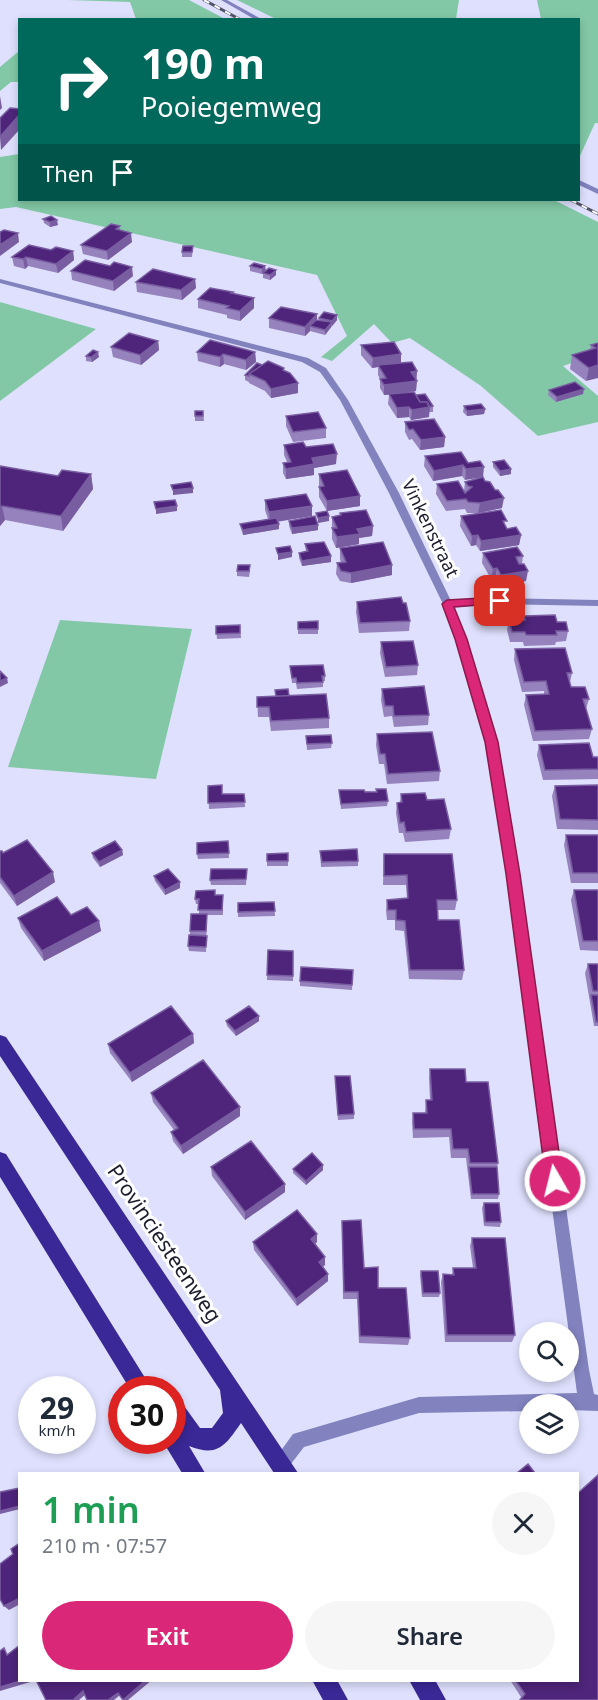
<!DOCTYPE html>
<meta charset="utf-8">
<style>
body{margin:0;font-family:"Noto Sans",sans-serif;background:#f6f6f7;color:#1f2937;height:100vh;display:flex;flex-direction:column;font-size:22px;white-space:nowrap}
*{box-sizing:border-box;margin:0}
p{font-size:20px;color:#747a83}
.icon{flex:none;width:33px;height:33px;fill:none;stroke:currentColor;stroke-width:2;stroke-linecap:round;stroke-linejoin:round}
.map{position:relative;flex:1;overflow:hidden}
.panel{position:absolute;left:18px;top:1472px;width:561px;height:210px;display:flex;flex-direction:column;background:#fff;border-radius:0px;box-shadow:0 3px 9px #0003}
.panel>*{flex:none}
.hud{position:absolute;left:18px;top:18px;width:562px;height:183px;border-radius:0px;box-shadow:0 3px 9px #0003;background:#00695c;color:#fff;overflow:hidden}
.fabs{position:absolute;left:519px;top:1322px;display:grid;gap:12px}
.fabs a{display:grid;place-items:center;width:60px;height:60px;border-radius:50%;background:#fff;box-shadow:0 3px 9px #0003;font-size:30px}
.speed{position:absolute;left:18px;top:1376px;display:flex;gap:12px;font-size:30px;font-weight:700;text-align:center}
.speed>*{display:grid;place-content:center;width:78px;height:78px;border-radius:50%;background:#fff;box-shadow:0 3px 9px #0003;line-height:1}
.speed small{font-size:15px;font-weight:400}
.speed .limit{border:9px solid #d22;background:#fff;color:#111}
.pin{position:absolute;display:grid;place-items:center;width:51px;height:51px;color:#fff;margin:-26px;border-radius:12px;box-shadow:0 3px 9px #0006}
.me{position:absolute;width:66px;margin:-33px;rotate:352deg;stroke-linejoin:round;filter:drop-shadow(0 0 4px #0008)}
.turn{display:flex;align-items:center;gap:21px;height:126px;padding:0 24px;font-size:27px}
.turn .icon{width:78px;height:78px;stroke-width:2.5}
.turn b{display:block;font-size:42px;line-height:51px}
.then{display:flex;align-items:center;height:57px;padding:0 24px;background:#0003;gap:12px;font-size:22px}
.round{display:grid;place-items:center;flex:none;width:63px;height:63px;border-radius:32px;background:#f6f6f7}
.headline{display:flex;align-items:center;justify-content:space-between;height:102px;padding:0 24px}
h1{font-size:36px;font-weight:600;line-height:45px;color:#1e9e55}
.cta{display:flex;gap:12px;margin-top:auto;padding:12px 24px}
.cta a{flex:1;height:69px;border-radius:36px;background:#db2777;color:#fff;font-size:24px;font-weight:600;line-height:69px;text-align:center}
.cta a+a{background:#f6f6f7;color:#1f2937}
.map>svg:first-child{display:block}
.green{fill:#82c8a6}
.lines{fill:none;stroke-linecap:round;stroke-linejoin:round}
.street{fill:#8182be;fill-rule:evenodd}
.primary{fill:#3a2896;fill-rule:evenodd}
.rail-casing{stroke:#545469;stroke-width:3}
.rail{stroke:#fff;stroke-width:2;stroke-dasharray:6;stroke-linecap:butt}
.wall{fill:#9682bc}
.shaded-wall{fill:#795da1}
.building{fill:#4e257a;stroke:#795da1;stroke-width:1.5}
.route{fill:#db2777;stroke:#8e194d;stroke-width:1.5}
.labels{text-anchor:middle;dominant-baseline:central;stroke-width:6;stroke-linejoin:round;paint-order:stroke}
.street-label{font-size:18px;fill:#1c1c2d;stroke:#fff}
.near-street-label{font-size:21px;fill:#1c1c2d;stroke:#fff}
</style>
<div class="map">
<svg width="598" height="1700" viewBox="0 0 598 1700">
<rect width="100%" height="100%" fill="#dee0fd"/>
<path class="green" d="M 68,0 L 189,0 L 225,19 L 136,19 L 130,2 Z
M 237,0 L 459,0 L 456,19 L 276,19 Z
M 537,0 L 598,0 L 598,123 L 595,123 L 579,158 L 579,20 L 541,19 Z
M 19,51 L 19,82 L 11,82 L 0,91 L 0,67 Z
M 19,154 L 20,200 L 554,200 L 598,222 L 598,354 L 563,366 L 598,396 L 598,422 L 538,436 L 481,386 L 410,338 L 392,343 L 374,324 L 332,361 L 321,357 L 347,336 L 317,275 L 16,207 L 0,209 L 0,157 Z
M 0,302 L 96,329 L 0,401 Z
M 60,620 L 192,629 L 156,779 L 8,767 Z"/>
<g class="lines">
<path class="street" d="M 221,0 L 227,0 L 263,20 L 256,20 Z
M 579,180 L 598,189 L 598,194 L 579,185 Z
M 0,279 L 308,358 L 326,368 L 348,400 L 399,493 L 451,601 L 500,598 L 598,600 L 598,606 L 500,604 L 454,607 L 466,639 L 497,742 L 519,874 L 589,1370 L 594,1394 L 598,1395 L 598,1411 L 568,1410 L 568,1404 L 530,1404 L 530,1411 L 419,1413 L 304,1447 L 287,1469 L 281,1472 L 275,1469 L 272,1463 L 293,1434 L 419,1397 L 577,1393 L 507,874 L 485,742 L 456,639 L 443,604 L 389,493 L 340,400 L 320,372 L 302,362 L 0,283 Z"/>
<path class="primary" d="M 0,1035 L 6,1037 L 298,1473 L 274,1473 L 241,1423 C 226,1444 219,1458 189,1446 L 205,1473 L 182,1473 L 162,1440 L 172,1440 L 172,1428 L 176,1429 L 172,1424 L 172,1396 L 179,1399 L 200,1428 L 212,1428 L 223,1413 L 220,1390 L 0,1056 Z
M 0,1152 L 6,1154 L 152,1389 L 130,1389 L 0,1177 Z
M 312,1680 L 337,1680 L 348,1700 L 323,1700 Z
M 409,1680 L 435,1680 L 446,1700 L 420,1700 Z"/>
<g class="rail-casing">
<path id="rail" d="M 204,0 L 241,20
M 571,200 L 598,214"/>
</g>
<use href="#rail" class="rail"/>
</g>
<path class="wall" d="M 43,219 L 58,225 L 50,227 L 44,223 Z
M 120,226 L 120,230 L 132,242 L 108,260 L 83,254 L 81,245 Z
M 193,246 L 192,257 L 182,257 L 182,252 Z
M 51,250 L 73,251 L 74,260 L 58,273 L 28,266 L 25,269 L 14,266 L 12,257 Z
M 250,266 L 266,271 L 276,270 L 276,275 L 270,280 L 263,278 L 263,273 L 262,274 L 250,271 Z
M 71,271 L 133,276 L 114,291 L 72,280 Z
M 195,279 L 196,288 L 182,300 L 137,292 L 136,282 Z
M 233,292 L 233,294 L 254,298 L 254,308 L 240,321 L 227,318 L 227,315 L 198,308 L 198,299 Z
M 317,314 L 317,320 L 319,320 L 319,318 L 337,315 L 337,320 L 325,335 L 310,331 L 305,336 L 269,328 L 269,318 Z
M 158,341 L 159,350 L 141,365 L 113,357 L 111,347 Z
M 598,343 L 586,381 L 570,369 L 572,355 L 590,350 L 591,345 Z
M 361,345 L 417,371 L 416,391 L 400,393 L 416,395 L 433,406 L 433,412 L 429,412 L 429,417 L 411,420 L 409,417 L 397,418 L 388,404 L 389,395 L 384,395 L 380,388 L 380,379 L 378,375 L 378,367 L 372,368 L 361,355 Z
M 197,352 L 255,352 L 256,362 L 246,370 L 224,364 L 220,367 L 198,361 Z
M 86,356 L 99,357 L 92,362 L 86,361 Z
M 262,365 L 284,370 L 298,393 L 271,398 L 265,391 L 249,383 L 249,382 L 245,380 L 245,375 Z
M 549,390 L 583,394 L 556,402 L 548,395 Z
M 464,406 L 485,409 L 484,414 L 467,416 L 463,412 Z
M 203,411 L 204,421 L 195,421 L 195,416 Z
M 286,416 L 326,428 L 326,438 L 293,442 L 286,426 Z
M 405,422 L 445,437 L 444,447 L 420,450 L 412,439 L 409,440 L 405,432 Z
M 284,445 L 306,447 L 336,464 L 314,468 L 314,475 L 286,479 L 283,473 L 283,463 L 287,462 L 284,455 Z
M 425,456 L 468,463 L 465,480 L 462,476 L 433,481 L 424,466 Z
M 493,462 L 511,474 L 500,476 L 493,467 Z
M 0,466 L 58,476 L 91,474 L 93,489 L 63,531 L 5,520 L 0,526 Z
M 319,474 L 360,506 L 327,511 L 319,497 Z
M 465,482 L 502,508 L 478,513 L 467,513 L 465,509 L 446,511 L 436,494 L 437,484 L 464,491 Z
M 265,500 L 312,516 L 278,521 L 279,529 L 243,535 L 241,529 L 240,524 L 268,519 L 265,510 Z
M 340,513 L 373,526 L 372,536 L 359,538 L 359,544 L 336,548 L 332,539 L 332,517 L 340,515 Z
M 461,516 L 506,527 L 507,529 L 521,535 L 519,545 L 480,551 L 476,545 L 471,546 L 460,526 Z
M 289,521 L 318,525 L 318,530 L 292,534 L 289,526 Z
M 305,544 L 331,556 L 331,562 L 302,566 L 299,558 L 299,553 L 306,552 Z
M 340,548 L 392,575 L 351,583 L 340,581 L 336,574 L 337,563 L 341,563 L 340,559 Z
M 483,553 L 523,556 L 522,564 L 526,581 L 499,585 L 495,579 L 491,579 L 482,563 Z
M 250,565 L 250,571 L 249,577 L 237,576 L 237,571 Z
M 357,602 L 403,603 L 410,621 L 409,631 L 359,633 L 356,612 Z
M 524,616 L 557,622 L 568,631 L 566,641 L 556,642 L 555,645 L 524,646 L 523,642 L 510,642 L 507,630 L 509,620 L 523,620 Z
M 318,621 L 318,634 L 298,634 L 298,622 Z
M 240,625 L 241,638 L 217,639 L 216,626 Z
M 381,642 L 418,665 L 417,675 L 385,677 L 380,653 Z
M 515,649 L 572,673 L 570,682 L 571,687 L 589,699 L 586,709 L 592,729 L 589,739 L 533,741 L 524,705 L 526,695 L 544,694 L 544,691 L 522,692 L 514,660 Z
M 290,666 L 325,676 L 325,681 L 323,681 L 323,687 L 297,689 L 296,683 L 292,683 Z
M 382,689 L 429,715 L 428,725 L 394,727 L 392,716 L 384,717 L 381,700 Z
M 289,696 L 329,718 L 329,728 L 271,731 L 269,717 L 258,717 L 257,697 Z
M 377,734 L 440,771 L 439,781 L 387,784 L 384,764 L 379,764 L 376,745 Z
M 306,736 L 332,743 L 331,748 L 307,750 Z
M 539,745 L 593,757 L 598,757 L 598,779 L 543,780 L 537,755 Z
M 598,785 L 598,830 L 557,829 L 552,796 L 555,786 Z
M 208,786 L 223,794 L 244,794 L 245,807 L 209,809 Z
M 376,789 L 388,801 L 387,806 L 341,809 L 339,790 L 376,792 Z
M 401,794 L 427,800 L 451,829 L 449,839 L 405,842 L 403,833 L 399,833 L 396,813 L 397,803 L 400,803 Z
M 566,835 L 598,835 L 598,883 L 571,883 L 564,845 Z
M 228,841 L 229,858 L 198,859 L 197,854 Z
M 122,850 L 123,855 L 100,867 L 93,858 L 92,853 Z
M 0,851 L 3,853 L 55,882 L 17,906 L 0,883 Z
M 320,851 L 358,861 L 358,866 L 321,867 Z
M 288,853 L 288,866 L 267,866 L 267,854 Z
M 384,854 L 457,900 L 455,910 L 438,910 L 438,920 L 464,970 L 462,980 L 409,979 L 404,931 L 395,930 L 395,920 L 387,920 L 386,910 L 387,900 L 407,899 L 406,885 L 383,885 Z
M 247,869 L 246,885 L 211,885 L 210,880 Z
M 154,876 L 180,882 L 180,888 L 165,895 L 155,881 Z
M 215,890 L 215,895 L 223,900 L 223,915 L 207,915 L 206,952 L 189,951 L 188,946 L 190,935 L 190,931 L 199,914 L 199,904 L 196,904 L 195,899 Z
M 574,890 L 598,890 L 598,951 L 580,950 L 571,900 Z
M 274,902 L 275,916 L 238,917 L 238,903 Z
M 71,915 L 99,921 L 101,931 L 44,961 L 21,928 L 18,918 Z
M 268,950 L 293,951 L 293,981 L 267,980 Z
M 588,964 L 598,964 L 598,1026 L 594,1026 L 585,973 Z
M 353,970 L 352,990 L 300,986 L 300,981 Z
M 259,1016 L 259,1021 L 236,1036 L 227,1026 L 226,1021 Z
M 193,1034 L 194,1043 L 132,1082 L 110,1053 L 108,1044 Z
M 430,1069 L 466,1082 L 498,1163 L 497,1167 L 499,1194 L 498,1199 L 471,1199 L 466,1158 L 451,1158 L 449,1137 L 413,1138 L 412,1122 L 413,1113 L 425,1113 L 426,1100 L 430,1100 L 429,1078 Z
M 335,1076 L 354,1114 L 354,1119 L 338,1120 Z
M 151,1093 L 240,1107 L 240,1116 L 183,1154 L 173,1141 L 171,1132 L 174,1130 L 153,1102 Z
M 211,1167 L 285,1184 L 285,1192 L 245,1220 L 212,1176 Z
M 293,1169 L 323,1170 L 306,1185 L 293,1173 Z
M 484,1203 L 501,1222 L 500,1227 L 484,1226 L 482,1208 Z
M 342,1221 L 364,1268 L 378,1288 L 410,1338 L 408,1345 L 359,1343 L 357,1299 L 343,1299 Z
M 472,1238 L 515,1335 L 512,1342 L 445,1342 L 441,1282 L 443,1274 L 452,1275 L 453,1268 L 473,1268 L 470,1246 Z
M 253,1242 L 317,1242 L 315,1244 L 325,1265 L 322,1267 L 328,1281 L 297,1306 L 254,1250 Z
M 421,1271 L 440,1293 L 439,1297 L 422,1297 L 420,1275 Z
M 510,1680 L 578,1680 L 598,1700 L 519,1700 L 521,1697 Z"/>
<path class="shaded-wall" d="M 0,96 L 2,108 L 0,110 Z
M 20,114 L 20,129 L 1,150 L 0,137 Z
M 57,220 L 58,225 L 50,227 L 50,222 Z
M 18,233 L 19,242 L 0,256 L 0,245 Z
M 131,233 L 132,242 L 108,260 L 107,251 Z
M 73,251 L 74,260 L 58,273 L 56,264 Z
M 26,257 L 28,266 L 25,269 L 23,259 Z
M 265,266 L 266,271 L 262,274 L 262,269 Z
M 132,267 L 133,276 L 114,291 L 113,281 Z
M 276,270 L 276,275 L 270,280 L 270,275 Z
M 195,279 L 196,288 L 182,300 L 181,290 Z
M 254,298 L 254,308 L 240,321 L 240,311 Z
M 317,314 L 317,324 L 310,326 L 310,331 L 305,336 L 305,327 Z
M 337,315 L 337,320 L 332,326 L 332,321 Z
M 332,322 L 331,327 L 325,335 L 325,330 Z
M 158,341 L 159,350 L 141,365 L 140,355 Z
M 98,352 L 99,357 L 92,362 L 91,357 Z
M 255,352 L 256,362 L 246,370 L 246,360 Z
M 223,354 L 224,364 L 220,367 L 220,357 Z
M 401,354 L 401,364 L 378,365 L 378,367 L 372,368 L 373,358 Z
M 598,365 L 598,378 L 586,381 L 589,368 Z
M 417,371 L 416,381 L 411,372 Z
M 417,381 L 416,391 L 384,395 L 384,385 Z
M 298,383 L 298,393 L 271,398 L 271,389 Z
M 584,389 L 583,394 L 556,402 L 557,397 Z
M 409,407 L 409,417 L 397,418 L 397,408 Z
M 430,407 L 429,417 L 411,420 L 412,410 Z
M 485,409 L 484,414 L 467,416 L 467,411 Z
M 445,437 L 444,447 L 420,450 L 421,440 Z
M 337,454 L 336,464 L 314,468 L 314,475 L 286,479 L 286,469 L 312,458 Z
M 463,465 L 462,476 L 433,481 L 434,471 Z
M 484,467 L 483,477 L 465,480 L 466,469 Z
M 511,469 L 511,474 L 500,476 L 500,471 Z
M 91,474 L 93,489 L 63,531 L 61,516 Z
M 193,488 L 193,493 L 173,495 L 173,490 Z
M 360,496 L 360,506 L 327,511 L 327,501 Z
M 504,498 L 502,508 L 478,513 L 480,503 Z
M 2,506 L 5,520 L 0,526 L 0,508 Z
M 177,506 L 177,511 L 156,514 L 156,509 Z
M 312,506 L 312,516 L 270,523 L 269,512 Z
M 329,516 L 329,521 L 318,523 L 318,518 Z
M 279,524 L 279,529 L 243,535 L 243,530 Z
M 318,525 L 318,530 L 292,534 L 292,528 Z
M 373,526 L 372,536 L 359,538 L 359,544 L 336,548 L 337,537 L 357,529 Z
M 478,535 L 476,545 L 471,546 L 472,536 Z
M 521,535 L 519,545 L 480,551 L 481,541 Z
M 292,552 L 292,557 L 278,560 L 278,554 Z
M 331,556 L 331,562 L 302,566 L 302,561 Z
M 392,565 L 392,575 L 351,583 L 351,573 Z
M 497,568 L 495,579 L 491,579 L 493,569 Z
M 528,571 L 526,581 L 499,585 L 501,575 Z
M 7,678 L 8,683 L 0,687 L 0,681 Z
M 122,850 L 123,855 L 100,867 L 99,862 Z
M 53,872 L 55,882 L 17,906 L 14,896 Z
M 180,882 L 180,888 L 165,895 L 165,890 Z
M 99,921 L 101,931 L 44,961 L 42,951 Z
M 259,1016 L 259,1021 L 236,1036 L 235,1031 Z
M 193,1034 L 194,1043 L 132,1082 L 130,1073 Z
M 240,1107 L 240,1116 L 183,1154 L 181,1146 Z
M 323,1165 L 323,1170 L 306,1185 L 306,1181 Z
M 285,1184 L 285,1192 L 245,1220 L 245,1212 Z
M 317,1234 L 317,1242 L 311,1247 L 311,1239 Z
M 325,1257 L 325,1265 L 318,1270 L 319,1262 Z
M 328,1274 L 328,1281 L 297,1306 L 296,1299 Z
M 20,1506 L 20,1509 L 0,1514 L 0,1511 Z
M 20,1598 L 20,1604 L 9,1610 L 4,1606 Z
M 24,1680 L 37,1680 L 0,1691 L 0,1687 Z
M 146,1680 L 152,1680 L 128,1700 L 123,1700 Z
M 83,1691 L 87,1693 L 79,1700 L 73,1700 Z
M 118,1693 L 120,1695 L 114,1700 L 108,1700 Z"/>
<path class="building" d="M 10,108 L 20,109 L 20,114 L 0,137 L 0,118 Z
M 51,216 L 57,220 L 50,222 L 43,219 Z
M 111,224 L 120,226 L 116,229 L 131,233 L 107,251 L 81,245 Z
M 4,230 L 18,233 L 0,245 L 0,232 Z
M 29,245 L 51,250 L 56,247 L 73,251 L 56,264 L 26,257 L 23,259 L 12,257 Z
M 183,246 L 193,246 L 192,252 L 182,252 Z
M 85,260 L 110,266 L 114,262 L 132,267 L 113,281 L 71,271 Z
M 254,263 L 265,266 L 262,269 L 250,266 Z
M 269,268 L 276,270 L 270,275 L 263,273 Z
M 153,269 L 195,279 L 181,290 L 136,282 Z
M 210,288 L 233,292 L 231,293 L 254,298 L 240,311 L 226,308 L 229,306 L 198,299 Z
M 281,307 L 317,314 L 305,327 L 269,318 Z
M 324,312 L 337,315 L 332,321 L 319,318 Z
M 316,320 L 332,322 L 325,330 L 310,326 Z
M 129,333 L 158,341 L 140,355 L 111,347 Z
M 210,340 L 255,352 L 246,360 L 223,354 L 220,357 L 197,352 Z
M 394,342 L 401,354 L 373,358 L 361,345 Z
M 598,343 L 598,365 L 589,368 L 572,355 L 596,348 L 591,345 Z
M 93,350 L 98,352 L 91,357 L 86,356 Z
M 268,361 L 284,368 L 283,370 L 290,373 L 298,383 L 271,389 L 265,381 L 249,374 Z
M 412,362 L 417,371 L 411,372 L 417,381 L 384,385 L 380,379 L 386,378 L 378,365 Z
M 257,363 L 262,365 L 249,374 L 249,376 L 245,375 Z
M 575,382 L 584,389 L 557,397 L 549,390 Z
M 414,392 L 420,402 L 427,402 L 430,407 L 412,410 L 409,407 L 397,408 L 389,394 Z
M 425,394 L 433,406 L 429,407 L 427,402 L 420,402 L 416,395 Z
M 481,404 L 485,409 L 467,411 L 464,406 Z
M 195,411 L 203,411 L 203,416 L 195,416 Z
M 318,412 L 326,428 L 293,432 L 286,416 Z
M 434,419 L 445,437 L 421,440 L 413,429 L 409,430 L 405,422 Z
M 303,442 L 306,447 L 333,444 L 337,454 L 312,458 L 314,464 L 286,469 L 283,463 L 291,462 L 284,445 Z
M 461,452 L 468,463 L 480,461 L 484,467 L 466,469 L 463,465 L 434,471 L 425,456 Z
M 504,460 L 511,469 L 500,471 L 493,462 Z
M 0,466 L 58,476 L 62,470 L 91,474 L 61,516 L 2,506 L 0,508 Z
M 347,470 L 360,496 L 327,501 L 319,487 L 324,486 L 319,474 Z
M 483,477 L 485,481 L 490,482 L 495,490 L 498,490 L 504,498 L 480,503 L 468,502 L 466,499 L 447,501 L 437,484 L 458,481 L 465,493 L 472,487 L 468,486 L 465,482 Z
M 191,482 L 193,488 L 173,490 L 171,485 Z
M 306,494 L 312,506 L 269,512 L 265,500 Z
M 175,500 L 177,506 L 156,509 L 154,502 Z
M 366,510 L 373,526 L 357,529 L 360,534 L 337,537 L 332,528 L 337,528 L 332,517 L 341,515 L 340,513 Z
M 501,510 L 507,521 L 503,521 L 507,529 L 516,527 L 521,535 L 481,541 L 478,535 L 472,536 L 461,516 Z
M 327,511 L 329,516 L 318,518 L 316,513 Z
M 315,516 L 318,525 L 292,528 L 289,521 Z
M 276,518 L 279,524 L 243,530 L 240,524 Z
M 324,542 L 331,556 L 302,561 L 299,553 L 308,551 L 305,544 Z
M 383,542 L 392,565 L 351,573 L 341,571 L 337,563 L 346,562 L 340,548 Z
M 290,546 L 292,552 L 278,554 L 276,548 Z
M 517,547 L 523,556 L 516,557 L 519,564 L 524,564 L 528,571 L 501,575 L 497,568 L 493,569 L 483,553 Z
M 238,565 L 250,565 L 249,571 L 237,571 Z
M 401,597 L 403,603 L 406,603 L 410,621 L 360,623 L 357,602 Z
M 555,615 L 557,622 L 566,622 L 568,631 L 556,631 L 557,635 L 526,635 L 525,632 L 512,632 L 509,620 L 525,620 L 524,616 Z
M 318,621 L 318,629 L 298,629 L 298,622 Z
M 240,625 L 240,633 L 216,634 L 216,626 Z
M 413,641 L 418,665 L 386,667 L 381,642 Z
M 565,648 L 572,673 L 567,673 L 571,687 L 585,687 L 589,699 L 583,699 L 592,729 L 535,731 L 526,695 L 549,694 L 546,681 L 524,682 L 515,649 Z
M 323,665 L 325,676 L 322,676 L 323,682 L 297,683 L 296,678 L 292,678 L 290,666 Z
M 0,671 L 7,678 L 0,681 Z
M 424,686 L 429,715 L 394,716 L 393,706 L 385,706 L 382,689 Z
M 288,689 L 289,696 L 276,696 L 275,690 Z
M 326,694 L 329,718 L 271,721 L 269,707 L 257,707 L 257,697 Z
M 432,732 L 440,771 L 388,774 L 385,754 L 380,754 L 377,734 Z
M 331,735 L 332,743 L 307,744 L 306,736 Z
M 589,743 L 593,757 L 598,757 L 598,769 L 545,770 L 539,745 Z
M 222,785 L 222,794 L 244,794 L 245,802 L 208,803 L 208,786 Z
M 598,785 L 598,820 L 560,819 L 555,786 Z
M 376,789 L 386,789 L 388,801 L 341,804 L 339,790 L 364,790 L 365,792 L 377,792 Z
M 425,793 L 427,800 L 444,799 L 451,829 L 406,832 L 404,822 L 400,823 L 397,803 L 402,802 L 401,794 Z
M 566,835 L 598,835 L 598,873 L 573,873 Z
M 27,840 L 53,872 L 14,896 L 0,877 L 0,851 L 2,851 L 3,853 Z
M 115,841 L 122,850 L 99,862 L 92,853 Z
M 228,841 L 229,853 L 197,854 L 197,843 Z
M 357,849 L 358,861 L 322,862 L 320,851 Z
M 288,853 L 288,861 L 267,861 L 267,854 Z
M 384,854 L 452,854 L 457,900 L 437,900 L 438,920 L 459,920 L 464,970 L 410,970 L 405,921 L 396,920 L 396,910 L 388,910 L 387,900 L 408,898 L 407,875 L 384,876 Z
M 168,869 L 180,882 L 165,890 L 154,876 Z
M 211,869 L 247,869 L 246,879 L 210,880 Z
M 215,890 L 215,895 L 223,895 L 222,910 L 198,910 L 199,899 L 195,899 L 196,891 Z
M 574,890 L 598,890 L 598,941 L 583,941 Z
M 57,897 L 71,915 L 87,907 L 99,921 L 42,951 L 18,918 Z
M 274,902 L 275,911 L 238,912 L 238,903 Z
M 191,914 L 207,914 L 206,931 L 190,931 Z
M 189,935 L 207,936 L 206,947 L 188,946 Z
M 268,950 L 293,951 L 293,976 L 267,975 Z
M 588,964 L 598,964 L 598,991 L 593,991 Z
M 301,967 L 353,970 L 352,985 L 300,981 Z
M 591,995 L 598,995 L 598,1022 L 596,1022 Z
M 171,1006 L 193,1034 L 130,1073 L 108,1044 Z
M 249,1006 L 259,1016 L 235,1031 L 226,1021 Z
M 203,1060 L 240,1107 L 181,1146 L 171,1132 L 178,1128 L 151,1093 Z
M 430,1069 L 465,1069 L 466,1082 L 488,1082 L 498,1163 L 470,1163 L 468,1149 L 453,1149 L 451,1129 L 414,1129 L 413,1113 L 427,1113 L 426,1100 L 432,1100 Z
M 335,1076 L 350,1076 L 354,1114 L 338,1115 Z
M 251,1141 L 285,1184 L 245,1212 L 211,1167 Z
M 312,1153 L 323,1165 L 306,1181 L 293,1169 Z
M 469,1167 L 497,1167 L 499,1194 L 472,1194 Z
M 484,1203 L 499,1203 L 501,1222 L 485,1222 Z
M 297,1210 L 317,1234 L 311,1239 L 325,1257 L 319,1262 L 328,1274 L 296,1299 L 253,1242 Z
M 361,1220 L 364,1268 L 378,1267 L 378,1288 L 406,1288 L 410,1338 L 360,1336 L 358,1292 L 344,1292 L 342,1221 Z
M 472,1238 L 505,1238 L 515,1335 L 447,1335 L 443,1274 L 454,1275 L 453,1268 L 476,1268 Z
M 421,1271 L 438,1271 L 440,1293 L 423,1293 Z
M 528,1464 L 535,1473 L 517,1473 Z
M 598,1475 L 598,1700 L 520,1700 L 525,1694 L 515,1680 L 578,1680 L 578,1493 Z
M 20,1488 L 20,1506 L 0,1511 L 0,1492 Z
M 20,1543 L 20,1598 L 4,1606 L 0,1599 L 0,1564 L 13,1554 L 11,1549 Z
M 20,1645 L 20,1680 L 24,1680 L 0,1687 L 0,1651 L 4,1648 L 7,1655 Z
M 36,1680 L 146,1680 L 123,1700 L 118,1693 L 108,1700 L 87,1700 L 83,1691 L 73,1700 L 46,1700 Z"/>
<path class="route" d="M 500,597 L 504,598 L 504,603 L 454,607 L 467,639 L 498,742 L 520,874 L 563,1181 L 561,1186 L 555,1189 L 549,1186 L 546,1181 L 506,874 L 485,742 L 455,639 L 442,604 L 447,600 Z"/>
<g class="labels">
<g class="street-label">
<text transform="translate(431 528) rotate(64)">Vinkenstraat</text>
</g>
<g class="near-street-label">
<text transform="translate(165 1243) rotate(56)">Provinciesteenweg</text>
</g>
</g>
</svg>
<div class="fabs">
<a><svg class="icon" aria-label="search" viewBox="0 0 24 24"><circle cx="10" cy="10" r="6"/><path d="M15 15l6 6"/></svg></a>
<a><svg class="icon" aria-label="layers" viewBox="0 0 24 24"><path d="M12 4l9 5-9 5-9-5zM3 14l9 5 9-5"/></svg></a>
</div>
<div class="speed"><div>29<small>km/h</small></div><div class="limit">30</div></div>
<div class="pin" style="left:500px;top:601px;background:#d93025"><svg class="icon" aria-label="arrive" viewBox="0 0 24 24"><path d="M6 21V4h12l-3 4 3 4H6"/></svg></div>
<svg class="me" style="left:555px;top:1181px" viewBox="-20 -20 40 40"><circle r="17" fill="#db2777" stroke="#fff" stroke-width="3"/><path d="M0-11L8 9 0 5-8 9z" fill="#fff"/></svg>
<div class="hud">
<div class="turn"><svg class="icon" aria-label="right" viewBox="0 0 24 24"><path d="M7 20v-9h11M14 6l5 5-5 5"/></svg><div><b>190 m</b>Pooiegemweg</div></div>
<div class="then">Then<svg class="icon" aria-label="arrive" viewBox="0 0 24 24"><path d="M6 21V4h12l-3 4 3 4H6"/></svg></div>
</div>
<section class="panel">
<div class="headline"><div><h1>1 min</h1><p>210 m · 07:57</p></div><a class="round"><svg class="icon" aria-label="close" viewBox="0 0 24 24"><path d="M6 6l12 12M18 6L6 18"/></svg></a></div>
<div class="cta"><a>Exit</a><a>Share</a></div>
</section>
</div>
